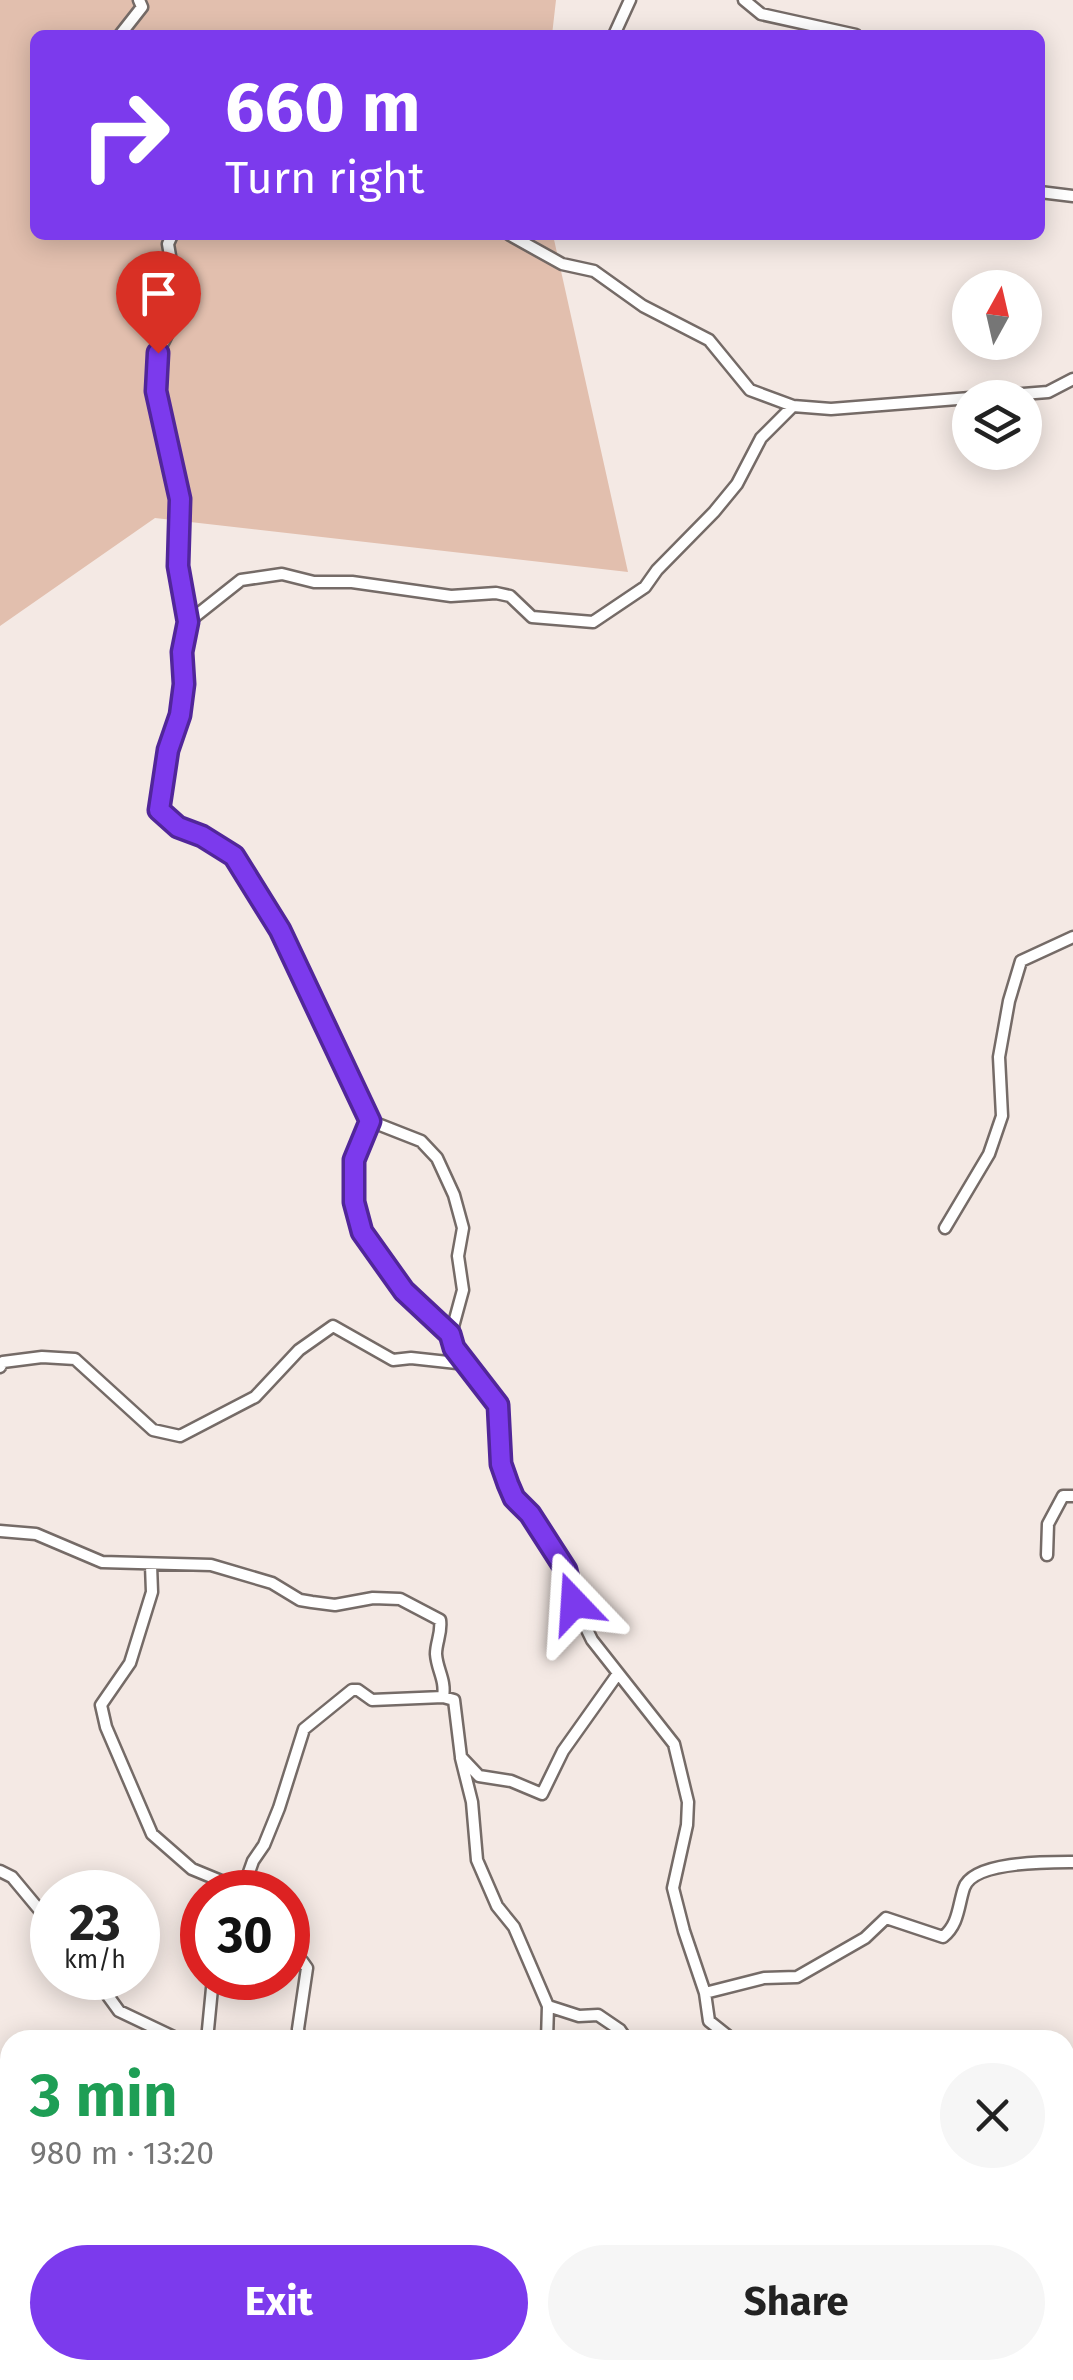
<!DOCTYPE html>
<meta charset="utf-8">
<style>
body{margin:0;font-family:"Fira Sans",sans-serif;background:#f6f6f6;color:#222;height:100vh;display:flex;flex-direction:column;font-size:38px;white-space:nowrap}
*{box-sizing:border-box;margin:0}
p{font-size:32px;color:#767676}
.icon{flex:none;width:55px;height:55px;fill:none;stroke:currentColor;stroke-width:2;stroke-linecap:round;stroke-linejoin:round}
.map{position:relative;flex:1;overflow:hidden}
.panel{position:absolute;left:0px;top:2030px;width:1075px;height:350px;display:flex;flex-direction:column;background:#fff;border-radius:30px 30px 0 0;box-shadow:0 5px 25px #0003}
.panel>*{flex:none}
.banner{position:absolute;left:30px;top:30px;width:1015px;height:210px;border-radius:15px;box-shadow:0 5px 25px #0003;background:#7c3aed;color:#fff;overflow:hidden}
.needle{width:65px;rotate:8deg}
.controls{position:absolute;left:952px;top:270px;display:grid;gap:20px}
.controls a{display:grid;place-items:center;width:90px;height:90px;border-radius:50%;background:#fff;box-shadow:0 5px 25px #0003;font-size:50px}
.speed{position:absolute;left:30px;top:1870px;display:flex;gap:20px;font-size:50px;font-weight:700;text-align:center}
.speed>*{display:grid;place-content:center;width:130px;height:130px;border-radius:50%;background:#fff;box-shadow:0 5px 25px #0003;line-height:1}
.speed small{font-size:25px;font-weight:400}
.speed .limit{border:15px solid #d22;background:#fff;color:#111}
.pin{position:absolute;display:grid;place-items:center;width:85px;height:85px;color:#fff;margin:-102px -42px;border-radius:50% 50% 50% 0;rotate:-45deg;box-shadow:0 0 10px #0007}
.pin .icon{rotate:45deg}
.me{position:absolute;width:110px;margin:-55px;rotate:340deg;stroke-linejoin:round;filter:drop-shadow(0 0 8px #0008)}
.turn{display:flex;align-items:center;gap:35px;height:210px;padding:0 30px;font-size:45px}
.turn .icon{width:130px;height:130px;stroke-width:2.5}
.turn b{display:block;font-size:70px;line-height:85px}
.round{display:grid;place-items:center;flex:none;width:105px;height:105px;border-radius:52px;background:#f6f6f6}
.headline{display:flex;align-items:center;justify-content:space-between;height:170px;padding:0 30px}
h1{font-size:60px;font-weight:700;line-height:75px;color:#1e9e55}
.action{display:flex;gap:20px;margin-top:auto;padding:20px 30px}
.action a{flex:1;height:115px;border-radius:60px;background:#7c3aed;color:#fff;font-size:40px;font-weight:700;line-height:115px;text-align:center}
.action a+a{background:#f6f6f6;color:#222}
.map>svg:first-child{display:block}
.green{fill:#e2bfae}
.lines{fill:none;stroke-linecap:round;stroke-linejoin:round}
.minor-casing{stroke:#756b67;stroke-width:15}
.minor{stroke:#fff;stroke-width:10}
.route-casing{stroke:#51269a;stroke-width:25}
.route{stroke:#7c3aed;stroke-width:18}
</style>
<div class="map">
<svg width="1073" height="2380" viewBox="0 0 1073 2380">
<rect width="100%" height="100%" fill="#f4e9e4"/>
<path class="green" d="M 0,0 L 556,0 L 552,35 L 35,35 L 35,235 L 553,235 L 628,572 L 155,518 L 0,626 Z"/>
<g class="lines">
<g class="minor-casing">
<path id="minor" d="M 744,0 L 761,14 L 856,35
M 120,35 L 142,7 L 139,0
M 614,35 L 630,0
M 1040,192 L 1073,196
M 172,235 L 168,244 L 174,279 L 166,298 L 172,325 L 158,353 L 156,391 L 181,499 L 178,566 L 188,622 L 182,651 L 184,684 L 180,715 L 168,751 L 159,811 L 178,827 L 202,836 L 234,855 L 281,930 L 370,1121 L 354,1161 L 354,1202 L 362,1232 L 404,1291 L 451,1334 L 454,1348 L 498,1405 L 501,1464 L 514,1497 L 529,1514 L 566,1570 L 574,1603 L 592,1640 L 674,1744 L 688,1802 L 687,1825 L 673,1888 L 684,1931 L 705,1993 L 709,2021 L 733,2040
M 510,235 L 562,264 L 594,271 L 643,306 L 709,340 L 750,390 L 793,406
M 970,398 L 1048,392 L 1073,379
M 188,622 L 241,580 L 282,574 L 314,582 L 352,582 L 451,596 L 496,593 L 510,596 L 532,617 L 593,622 L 645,587 L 657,570 L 714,512 L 737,484 L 761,438 L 793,406 L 831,409 L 970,398
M 370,1121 L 421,1141 L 437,1158 L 454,1195 L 463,1228 L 458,1256 L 463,1290 L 451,1334
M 945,1228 L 989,1154 L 1002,1116 L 999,1057 L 1009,1001 L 1021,961 L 1073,937
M 0,1367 L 3,1362 L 42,1357 L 75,1359 L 153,1430 L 180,1436 L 255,1397 L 299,1350 L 333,1326 L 393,1360 L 411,1358 L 466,1364
M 0,1531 L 36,1534 L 102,1562 L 211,1565 L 272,1583 L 300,1600 L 312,1602 L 335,1605 L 373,1598 L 400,1599 L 440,1620 C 442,1633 436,1642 436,1654 C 437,1670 446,1680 443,1697
M 1047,1555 L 1048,1524 L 1063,1496 L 1073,1496
M 151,1565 L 152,1592 L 130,1663 L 101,1705 L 106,1727 L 152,1834 L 192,1869 L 243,1890
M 461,1758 L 472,1802 L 477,1860 L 497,1906 L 514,1927 L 548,2006 L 547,2040
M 0,1871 L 12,1877 L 52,1925
M 242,1892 L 253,1861 L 264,1845 L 279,1808 L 304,1729 L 352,1690 L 358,1690 L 372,1700 L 443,1697 L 454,1700 L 461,1757 L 479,1776 L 511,1781 L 542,1794 L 563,1751 L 617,1675
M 288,1959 L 302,1961 L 307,1968 L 298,2029 L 300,2040
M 95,1978 L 119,2011 L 180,2040
M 705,1993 L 764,1978 L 797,1977 L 865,1938 L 886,1918 L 943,1937 C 959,1924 958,1906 964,1888 C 973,1861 1048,1862 1073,1862
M 548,2006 L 579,2016 L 598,2015 L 620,2030 L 627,2040
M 207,2040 L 213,1978
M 0,2094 L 10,2105
M 1065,2132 L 1073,2131
M 1065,2259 L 1073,2258
M 253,2370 L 262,2380
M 467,2370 L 506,2380
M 557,2370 L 557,2380
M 669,2370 L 676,2380
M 929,2370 L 946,2380
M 0,2371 L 10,2358
M 271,2380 L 275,2370"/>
</g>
<use href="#minor" class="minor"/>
</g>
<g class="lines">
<g class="route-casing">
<path id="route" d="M 158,353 L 156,391 L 180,499 L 178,566 L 188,622 L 182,652 L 184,684 L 180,715 L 168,750 L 159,810 L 178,827 L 202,836 L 234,856 L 280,930 L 370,1121 L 354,1160 L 354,1202 L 362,1232 L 404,1291 L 450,1334 L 454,1348 L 498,1405 L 501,1464 L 508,1484 L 514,1498 L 530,1514 L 566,1570 L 574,1603"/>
</g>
<use href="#route" class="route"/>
</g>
</svg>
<div class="controls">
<a><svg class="needle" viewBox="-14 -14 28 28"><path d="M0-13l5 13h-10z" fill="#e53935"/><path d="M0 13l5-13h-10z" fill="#767676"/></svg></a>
<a><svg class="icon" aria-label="layers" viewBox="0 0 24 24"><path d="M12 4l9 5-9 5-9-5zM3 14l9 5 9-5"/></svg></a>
</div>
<div class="speed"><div>23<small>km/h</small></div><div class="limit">30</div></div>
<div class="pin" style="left:158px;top:353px;background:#d93025"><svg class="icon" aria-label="arrive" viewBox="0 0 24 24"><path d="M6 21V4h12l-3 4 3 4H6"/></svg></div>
<svg class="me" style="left:574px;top:1603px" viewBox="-20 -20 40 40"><path d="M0-17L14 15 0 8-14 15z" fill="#7c3aed" stroke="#fff" stroke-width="4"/></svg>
<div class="banner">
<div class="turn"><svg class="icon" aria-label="right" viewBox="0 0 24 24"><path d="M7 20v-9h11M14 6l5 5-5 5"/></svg><div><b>660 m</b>Turn right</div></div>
</div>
<section class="panel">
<div class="headline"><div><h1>3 min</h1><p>980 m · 13:20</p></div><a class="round"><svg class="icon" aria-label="close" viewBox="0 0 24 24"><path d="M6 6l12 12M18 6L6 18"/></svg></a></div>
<div class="action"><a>Exit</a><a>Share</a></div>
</section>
</div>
